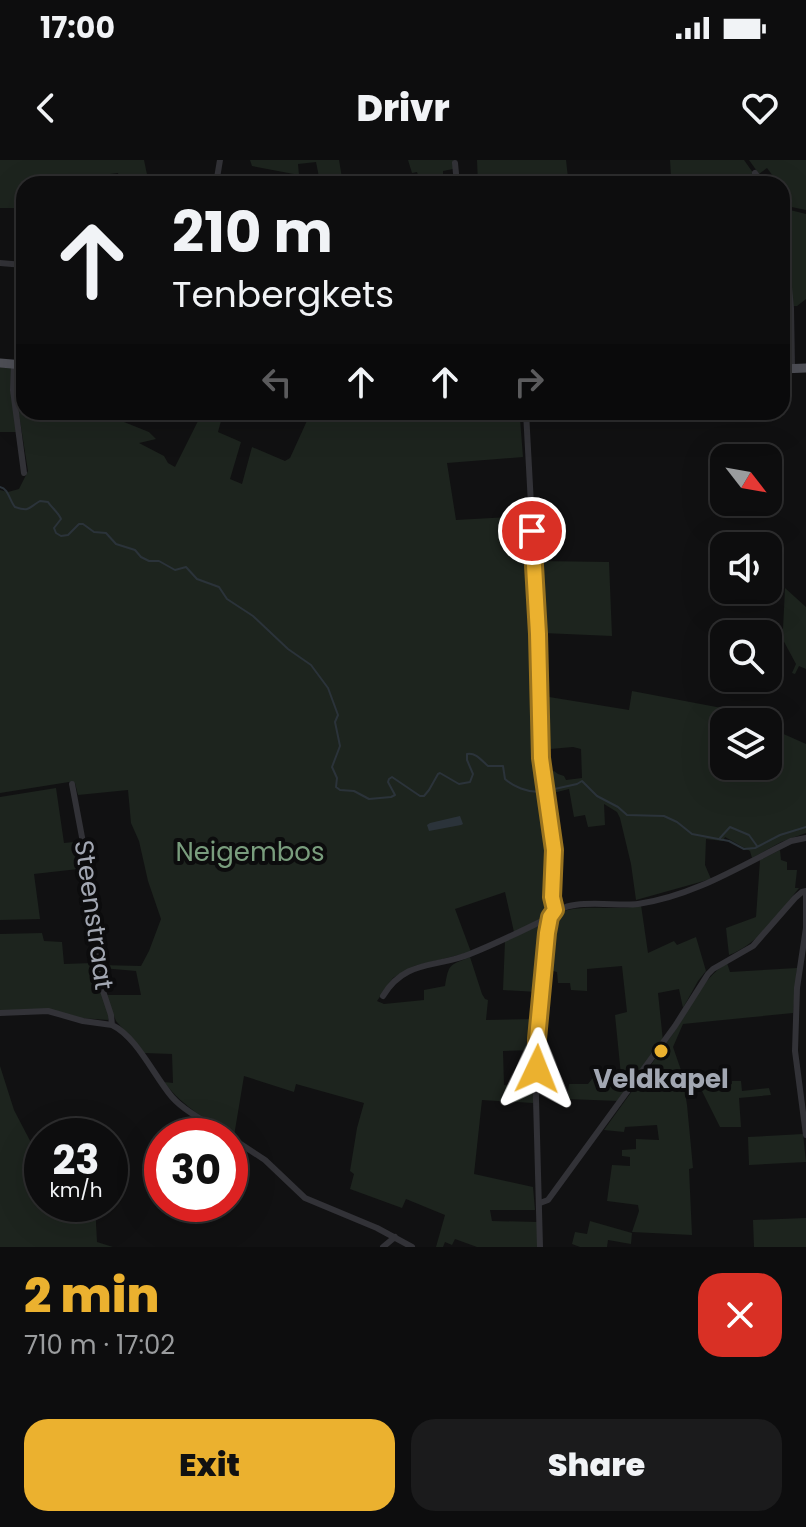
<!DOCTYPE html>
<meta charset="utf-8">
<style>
body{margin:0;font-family:Poppins,sans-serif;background:#1b1b1c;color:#f1f3f6;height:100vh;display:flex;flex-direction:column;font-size:30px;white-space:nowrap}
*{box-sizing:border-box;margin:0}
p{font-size:26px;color:#9a9c9e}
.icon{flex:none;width:44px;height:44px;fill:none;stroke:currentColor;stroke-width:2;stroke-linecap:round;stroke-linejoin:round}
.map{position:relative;height:1087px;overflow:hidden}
.sheet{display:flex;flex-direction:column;background:#0d0d0e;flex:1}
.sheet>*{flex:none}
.guide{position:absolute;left:16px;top:16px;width:774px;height:244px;border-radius:24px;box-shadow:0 8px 32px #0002,0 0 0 2px #2d2d2e;background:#0d0d0e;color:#f1f3f6;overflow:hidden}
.needle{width:52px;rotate:121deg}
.tools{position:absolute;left:710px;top:284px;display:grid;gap:16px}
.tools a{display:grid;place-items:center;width:72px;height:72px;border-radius:16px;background:#0d0d0e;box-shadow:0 8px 32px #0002,0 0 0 2px #2d2d2e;font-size:40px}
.speed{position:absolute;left:24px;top:958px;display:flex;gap:16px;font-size:40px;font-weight:700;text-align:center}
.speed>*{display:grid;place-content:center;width:104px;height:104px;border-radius:50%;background:#0d0d0e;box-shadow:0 8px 32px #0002,0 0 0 2px #2d2d2e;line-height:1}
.speed small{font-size:20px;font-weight:400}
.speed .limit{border:12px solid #d22;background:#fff;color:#111}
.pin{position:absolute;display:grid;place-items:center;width:68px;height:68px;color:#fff;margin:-34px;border:4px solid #fff;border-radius:50%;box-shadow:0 2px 8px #0007}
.me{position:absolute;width:88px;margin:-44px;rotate:2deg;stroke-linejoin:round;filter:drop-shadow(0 0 6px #0008)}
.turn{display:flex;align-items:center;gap:28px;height:168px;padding:0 24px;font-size:36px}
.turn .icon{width:104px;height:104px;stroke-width:2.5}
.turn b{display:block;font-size:56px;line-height:68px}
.lanes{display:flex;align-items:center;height:76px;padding:0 24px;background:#0003;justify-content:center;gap:40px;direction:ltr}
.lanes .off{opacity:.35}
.round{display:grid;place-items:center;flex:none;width:84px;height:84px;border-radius:24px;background:#1b1b1c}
.summary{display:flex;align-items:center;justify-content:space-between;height:136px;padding:0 24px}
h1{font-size:48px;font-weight:800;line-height:60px;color:#ebb12f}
.action{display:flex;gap:16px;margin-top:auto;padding:16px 24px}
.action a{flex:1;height:92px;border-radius:24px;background:#ebb12f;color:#111;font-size:32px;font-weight:800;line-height:92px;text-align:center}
.action a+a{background:#1b1b1c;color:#f1f3f6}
.status{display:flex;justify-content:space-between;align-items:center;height:56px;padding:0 40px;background:#0d0d0e;direction:ltr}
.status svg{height:22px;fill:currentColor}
header{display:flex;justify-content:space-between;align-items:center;height:104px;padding:0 24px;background:#0d0d0e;font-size:36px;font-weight:800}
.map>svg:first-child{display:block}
.green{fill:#1d241e;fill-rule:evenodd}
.water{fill:#2b333a}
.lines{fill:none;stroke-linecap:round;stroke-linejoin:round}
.stream{stroke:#2b333a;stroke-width:2}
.street{stroke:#323237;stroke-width:6}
.primary{stroke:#4e4f56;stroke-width:9}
.route-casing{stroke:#99731f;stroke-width:20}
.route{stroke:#ebb12f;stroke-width:14}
.poi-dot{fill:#ebb12f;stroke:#0c0c0d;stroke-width:3}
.labels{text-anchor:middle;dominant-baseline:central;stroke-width:8;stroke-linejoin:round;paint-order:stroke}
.park-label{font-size:26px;fill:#799d7d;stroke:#0c0c0d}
.street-label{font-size:26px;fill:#a2a7b2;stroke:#0c0c0d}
.poi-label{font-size:26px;font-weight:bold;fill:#a2a7b2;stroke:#0c0c0d}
</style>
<div class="status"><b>17:00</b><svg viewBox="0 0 49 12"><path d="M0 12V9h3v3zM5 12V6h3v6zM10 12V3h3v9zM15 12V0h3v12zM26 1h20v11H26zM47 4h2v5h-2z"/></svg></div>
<header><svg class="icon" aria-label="back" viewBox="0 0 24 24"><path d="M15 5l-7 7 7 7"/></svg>Drivr<svg class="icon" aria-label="heart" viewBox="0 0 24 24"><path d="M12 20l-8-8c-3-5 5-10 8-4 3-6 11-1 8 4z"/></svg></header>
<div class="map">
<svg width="806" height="1087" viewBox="0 0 806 1087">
<rect width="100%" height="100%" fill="#111112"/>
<path class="green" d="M 0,0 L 144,0 L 149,24 L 120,24 L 118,13 L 77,18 L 77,24 L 24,24 L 24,48 L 0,48 Z
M 250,0 L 339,0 L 343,24 L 337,24 L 336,15 L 319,17 L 316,2 L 298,4 L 299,15 L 252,6 Z
M 408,0 L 453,0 L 453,9 L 443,11 L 443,20 L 421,23 L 417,12 L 412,13 Z
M 477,0 L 566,0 L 568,18 L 537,24 L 478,24 Z
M 670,0 L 744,0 L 761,24 L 684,24 L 682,15 L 671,16 Z
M 749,0 L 806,0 L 806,50 L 782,45 L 782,24 L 779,24 L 767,8 L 759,14 Z
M 782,48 L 806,54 L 806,139 L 797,146 L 792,146 Z
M 0,207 L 12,208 L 16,272 L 0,272 Z
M 18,211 L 24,211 L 24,252 L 99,252 L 149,272 L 156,279 L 139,283 L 164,296 L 168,303 L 175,307 L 202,253 L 221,261 L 218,272 L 241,282 L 230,319 L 242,324 L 252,287 L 285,301 L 290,298 L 311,252 L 517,253 L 520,259 L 523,297 L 447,303 L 456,360 L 527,356 L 534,464 L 535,598 L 550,709 L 545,754 L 541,759 L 514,772 L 505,732 L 455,749 L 471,792 L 414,806 L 393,818 L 377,841 L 384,844 L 424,840 L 424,830 L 445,826 C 449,803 449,806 470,797 L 482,834 L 485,839 L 488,840 L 486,860 L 535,859 L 535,890 L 503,891 L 504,925 L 535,927 L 533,943 L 482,940 L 474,1014 L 533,1027 L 535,1050 L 490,1050 L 492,1061 L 537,1062 L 537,1087 L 477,1087 L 455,1079 L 452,1085 L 445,1082 L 443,1087 L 436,1087 L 445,1055 L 406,1039 L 402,1048 L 350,1029 L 354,1014 L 350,1011 L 357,968 L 364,943 L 296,924 L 294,932 L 244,916 L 234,976 C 206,959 184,948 164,922 L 173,923 L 172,894 L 144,893 L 116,861 L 106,835 L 141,835 L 136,811 L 102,808 L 102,817 L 100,817 L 98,785 L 99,805 L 141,806 L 149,791 L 161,759 L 148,721 L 139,681 L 131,663 L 128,630 L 78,635 L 75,623 L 69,622 L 0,633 L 0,330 L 8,332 L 19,329 L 28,311 L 18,248 Z
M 538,401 L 609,402 L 612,476 L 543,473 Z
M 785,428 L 806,447 L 806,509 L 799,506 L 795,514 L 792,513 L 796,504 L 782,478 L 781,470 L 783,469 Z
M 632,531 L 774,558 L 770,568 L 806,584 L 806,673 L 781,682 L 752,698 L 750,691 L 725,677 L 723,681 L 706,679 L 705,705 L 711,719 L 636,740 L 631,704 L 620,658 L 617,652 L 604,644 L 605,665 L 588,667 L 585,655 L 574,657 L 569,629 L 549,634 L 547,612 L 554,611 L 558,614 L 564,616 L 566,620 L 582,618 L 581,589 L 573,587 L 550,589 L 549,599 L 545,599 L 543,536 L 629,550 ZM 724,562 L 768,562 L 768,606 L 724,606 Z
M 56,628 L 64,683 L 83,681 L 87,708 L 34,714 L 40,759 L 0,760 L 0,637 Z
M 780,690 L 781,700 L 787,702 L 787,710 L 797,710 L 795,728 L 799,728 C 779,753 760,783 729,795 L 726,768 L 756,757 L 760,700 Z
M 641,745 L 648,793 L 674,781 L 677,785 L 696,777 L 706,811 L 698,821 L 683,848 L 679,829 L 658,833 L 663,881 L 629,927 L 621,915 L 615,855 L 627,852 L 622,806 L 587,809 L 587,831 L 571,830 L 570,823 L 558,823 L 557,812 L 553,811 L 552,809 L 547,809 C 548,796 548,768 554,758 C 563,743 606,749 622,748 C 629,748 635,746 641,745 Z
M 538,766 L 543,766 L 537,832 L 503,830 L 505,781 Z
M 42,773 L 44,781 L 62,782 L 64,804 L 93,803 L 109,857 L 108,860 L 80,858 L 48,849 L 0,851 L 0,774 Z
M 727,803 L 730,812 L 797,808 L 793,853 L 683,864 L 673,887 L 682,913 L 687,945 L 693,1008 L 689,1009 L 692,1075 L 632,1072 L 639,1051 L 638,1045 L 607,1041 L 612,1005 L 630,1006 L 630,997 L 622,996 L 622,990 L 636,989 L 636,979 L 659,980 L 657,965 L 625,967 L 624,972 L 604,970 C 627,938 651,905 674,872 C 691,848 701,819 727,803 Z
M 0,906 L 14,950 L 39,998 L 42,998 L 42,1044 L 95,1044 L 97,1082 L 113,1087 L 0,1087 Z
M 595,915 L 617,917 L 627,930 L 619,941 L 567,939 L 569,924 L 588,924 Z
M 732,921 L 741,921 L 742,931 L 769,928 L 771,935 L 739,938 L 741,967 L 720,967 L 700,927 L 732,924 Z
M 803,974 L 806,1002 L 749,1005 L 748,977 Z
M 806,1058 L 806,1087 L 754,1087 L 753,1060 Z
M 590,1061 L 632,1073 L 631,1084 L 608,1080 L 607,1087 L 580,1087 L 572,1084 L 575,1072 L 587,1074 Z"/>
<path class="water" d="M 460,656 L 463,664 L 461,665 L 429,671 L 427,665 L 430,663 Z"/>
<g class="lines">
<path class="stream" d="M 0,327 C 9,329 9,340 15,347 C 30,352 28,348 40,341 L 48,342 C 51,347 59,353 61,359 L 54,368 L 56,373 L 61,376 L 68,375 L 79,364 L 83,364 L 94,372 L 106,373 L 116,384 L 135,390 L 141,397 L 149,401 L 159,401 L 175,410 L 186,407 L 197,419 L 219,427 L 227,439 L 253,456 L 288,489 L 311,505 L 328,528 L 338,555 L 335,562 L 340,586 L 332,607 L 337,618 L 336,627 L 340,630 L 354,631 L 369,639 L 391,637 L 395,635 L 388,622 L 389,619 L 392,617 L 420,636 L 424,636 L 429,630 L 438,614 L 440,613 L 459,624 L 470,622 L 473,614 L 467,600 L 467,594 C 476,592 482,601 488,606 L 503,606 L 505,619 C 514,627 527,632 539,632
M 550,630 L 577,624 L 582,621 L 597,636 L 618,647 L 627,655 L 664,656 L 677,662 L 692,674 L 729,681 L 744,689 L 755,688 L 780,675 L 806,667
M 720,678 L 730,667 L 749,675 L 757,686"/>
<path class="street" d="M 455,3 L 457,24
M 755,13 L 763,24
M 216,24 L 220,0
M 782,54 L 791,148 L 792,208
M 0,103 L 24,105
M 14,205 L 13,230 L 24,313
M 526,252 L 538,474 L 541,598 L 554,690 L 552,737 L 555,750
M 72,624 L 91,725 L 97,813 L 111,855 L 112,865 C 137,877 154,916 172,937 C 185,952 212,965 229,976
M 806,735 L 806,768 L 797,828 L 795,891 L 806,975
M 383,836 C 405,799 437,808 470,794 C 497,783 524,770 550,757
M 0,853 L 48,851 L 83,861 L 112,865
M 230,977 L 265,1000 L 305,1038 L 377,1068 L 412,1087
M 540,1043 L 548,1040 L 675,866 L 708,814 L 713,809 L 753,786 L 795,738 L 802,732 L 806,731
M 383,1087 L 395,1077
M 540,1087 L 536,939 L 537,879 L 550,757 C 566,736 614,747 638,744 C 694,736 742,705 791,681 L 806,678"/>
<path class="primary" d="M 0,203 L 24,205
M 782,209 L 806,208"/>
</g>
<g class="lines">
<g class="route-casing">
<path id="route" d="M 532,371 L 538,474 L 541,598 L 554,690 L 552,737 L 555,750 L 550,757 L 547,773 L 537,879 L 537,909"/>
</g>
<use href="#route" class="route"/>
</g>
<circle class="poi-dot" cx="661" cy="891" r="8"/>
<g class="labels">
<g class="park-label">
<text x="250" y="692">Neigembos</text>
</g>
<g class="street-label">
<text transform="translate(94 755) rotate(82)">Steenstraat</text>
</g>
<g class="poi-label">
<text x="661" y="919">Veldkapel</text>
</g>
</g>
</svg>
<div class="tools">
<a><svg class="needle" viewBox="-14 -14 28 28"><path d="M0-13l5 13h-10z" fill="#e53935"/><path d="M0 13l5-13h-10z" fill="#9a9c9e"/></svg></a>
<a><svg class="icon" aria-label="sound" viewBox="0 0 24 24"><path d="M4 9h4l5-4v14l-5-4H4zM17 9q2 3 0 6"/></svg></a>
<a><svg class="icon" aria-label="search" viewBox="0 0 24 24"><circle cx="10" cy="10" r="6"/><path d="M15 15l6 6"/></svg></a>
<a><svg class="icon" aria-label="layers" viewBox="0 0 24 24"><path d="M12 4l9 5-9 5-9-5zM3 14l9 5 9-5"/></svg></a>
</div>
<div class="speed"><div>23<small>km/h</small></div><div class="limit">30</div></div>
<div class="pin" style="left:532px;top:371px;background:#d93025"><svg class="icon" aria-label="arrive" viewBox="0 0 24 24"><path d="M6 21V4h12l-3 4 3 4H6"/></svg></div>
<svg class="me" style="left:537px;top:909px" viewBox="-20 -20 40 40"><path d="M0-17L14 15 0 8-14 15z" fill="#ebb12f" stroke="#fff" stroke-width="4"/></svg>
<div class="guide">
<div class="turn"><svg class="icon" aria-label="ahead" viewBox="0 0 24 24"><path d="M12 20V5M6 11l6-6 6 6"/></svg><div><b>210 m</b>Tenbergkets</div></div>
<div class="lanes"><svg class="icon off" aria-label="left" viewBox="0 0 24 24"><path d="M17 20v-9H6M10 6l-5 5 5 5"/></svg><svg class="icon" aria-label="ahead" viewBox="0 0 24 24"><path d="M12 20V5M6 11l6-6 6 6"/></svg><svg class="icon" aria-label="ahead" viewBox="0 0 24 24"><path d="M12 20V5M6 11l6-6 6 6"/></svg><svg class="icon off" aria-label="right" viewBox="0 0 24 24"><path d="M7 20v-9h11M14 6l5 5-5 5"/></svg></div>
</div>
</div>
<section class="sheet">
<div class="summary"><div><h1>2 min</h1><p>710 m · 17:02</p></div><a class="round" style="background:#d93025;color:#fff"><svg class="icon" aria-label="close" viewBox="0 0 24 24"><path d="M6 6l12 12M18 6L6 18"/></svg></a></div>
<div class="action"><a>Exit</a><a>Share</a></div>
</section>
